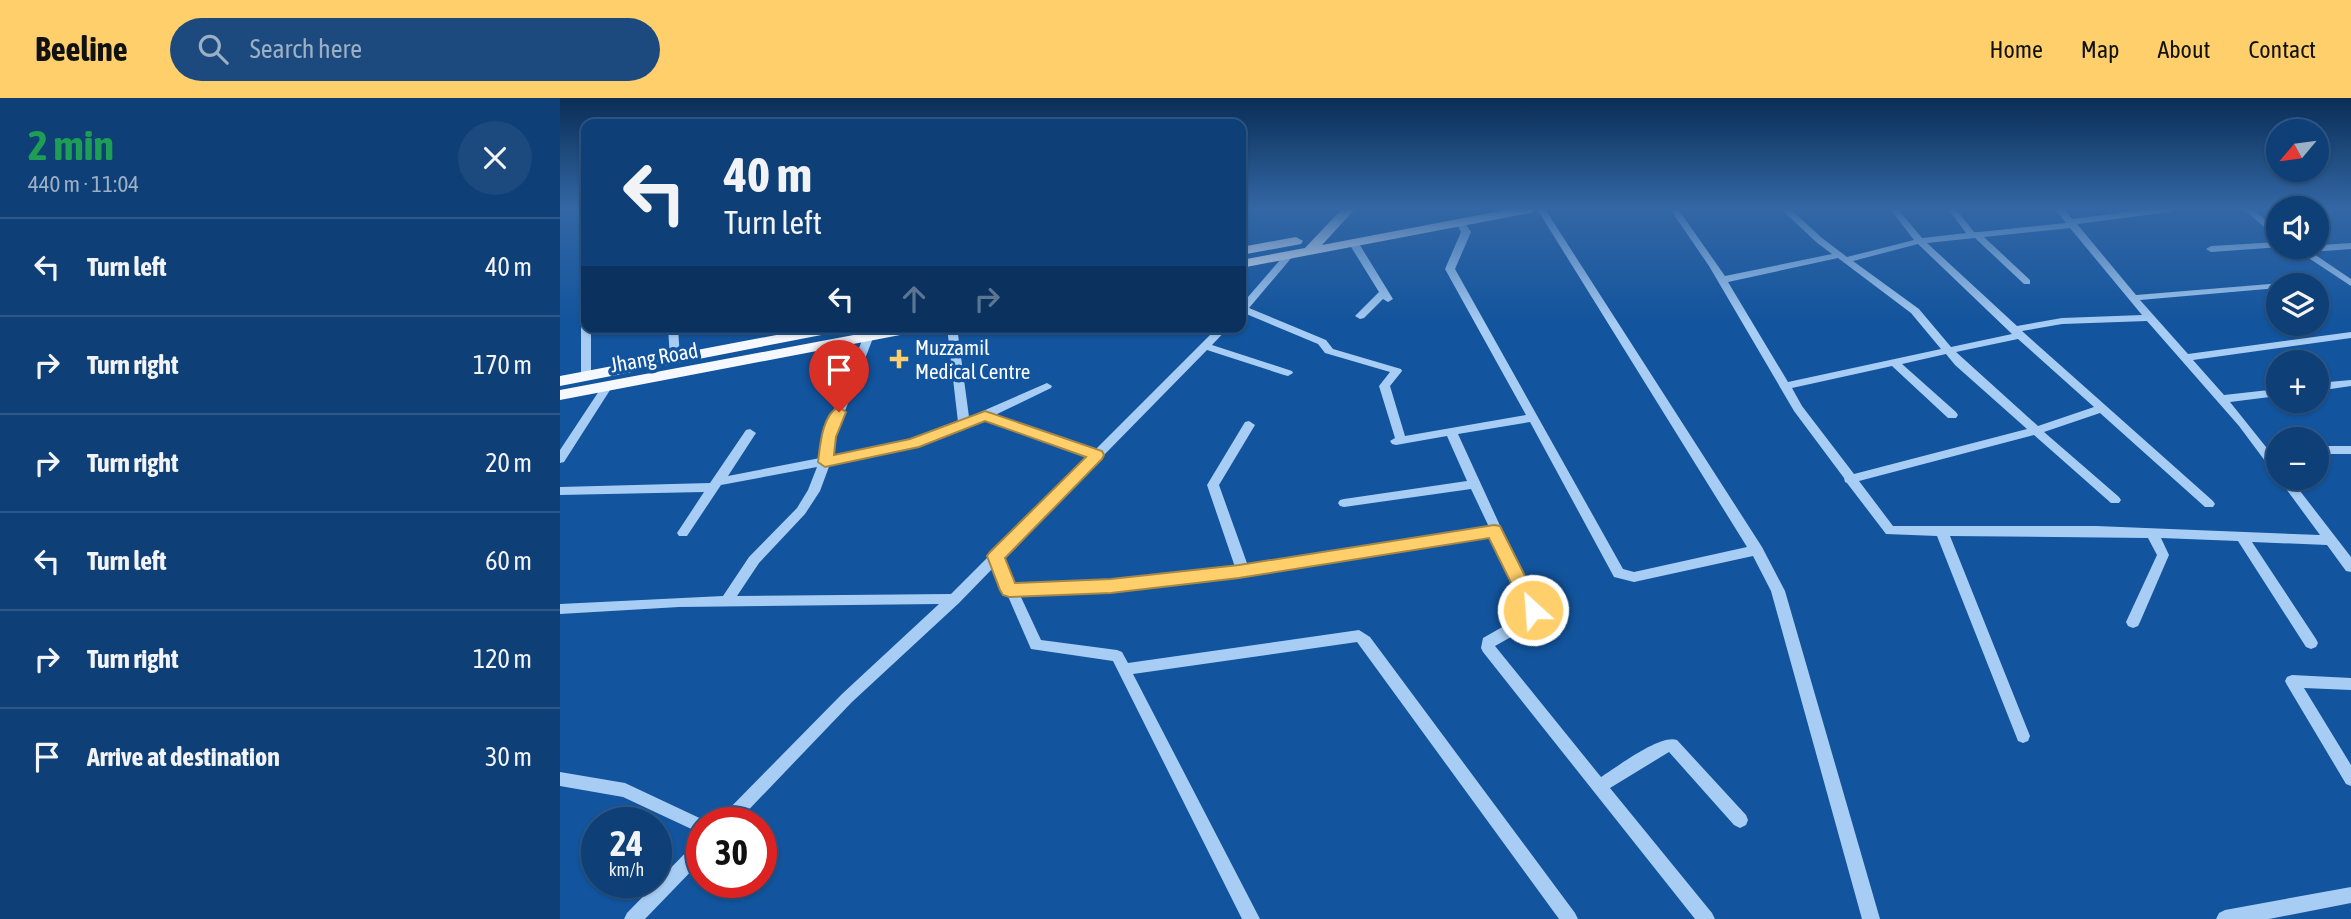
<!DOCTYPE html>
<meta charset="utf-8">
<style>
body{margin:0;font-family:"Asap Condensed",sans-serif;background:#1c4a7e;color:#f1f3f6;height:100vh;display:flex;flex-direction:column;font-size:26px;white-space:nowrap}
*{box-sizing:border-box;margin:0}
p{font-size:23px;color:#9bafc5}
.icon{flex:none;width:38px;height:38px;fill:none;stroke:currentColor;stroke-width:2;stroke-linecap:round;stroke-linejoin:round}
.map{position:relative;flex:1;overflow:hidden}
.side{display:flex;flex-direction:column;background:#0e3f76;width:560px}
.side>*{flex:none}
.guide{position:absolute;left:21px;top:21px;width:665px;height:214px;border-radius:14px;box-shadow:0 2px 5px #0004,0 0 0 2px #2e5888;background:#0e3f76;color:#f1f3f6;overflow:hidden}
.needle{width:46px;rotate:241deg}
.controls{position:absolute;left:1706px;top:21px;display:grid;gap:14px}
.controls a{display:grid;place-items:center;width:63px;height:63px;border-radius:50%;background:#0e3f76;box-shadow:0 2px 5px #0004,0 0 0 2px #2e5888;font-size:35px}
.speed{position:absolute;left:21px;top:709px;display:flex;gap:14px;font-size:35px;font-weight:700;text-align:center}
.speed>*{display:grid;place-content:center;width:91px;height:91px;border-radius:50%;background:#0e3f76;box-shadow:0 2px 5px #0004,0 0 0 2px #2e5888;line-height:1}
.speed small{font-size:18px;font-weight:400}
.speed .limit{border:10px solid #d22;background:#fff;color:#111}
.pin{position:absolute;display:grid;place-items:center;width:60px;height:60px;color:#fff;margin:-72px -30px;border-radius:50% 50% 50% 0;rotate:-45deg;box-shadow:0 0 7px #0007}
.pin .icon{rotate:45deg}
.me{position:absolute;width:77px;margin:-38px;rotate:334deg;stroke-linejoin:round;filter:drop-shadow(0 0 5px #0008)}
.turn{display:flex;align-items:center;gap:24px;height:147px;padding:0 28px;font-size:32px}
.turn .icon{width:91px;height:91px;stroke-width:2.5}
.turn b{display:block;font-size:49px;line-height:60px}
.lanes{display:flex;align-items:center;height:66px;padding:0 28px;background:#0003;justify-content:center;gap:35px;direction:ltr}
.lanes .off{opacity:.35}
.round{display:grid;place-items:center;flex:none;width:74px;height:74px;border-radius:37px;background:#1c4a7e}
.headline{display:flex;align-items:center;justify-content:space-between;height:119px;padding:0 28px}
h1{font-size:42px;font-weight:700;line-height:52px;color:#1e9e55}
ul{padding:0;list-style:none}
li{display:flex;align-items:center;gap:21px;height:98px;padding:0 28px;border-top:2px solid #2e5888}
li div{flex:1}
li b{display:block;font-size:26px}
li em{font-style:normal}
header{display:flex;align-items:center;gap:42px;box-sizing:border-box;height:98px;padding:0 35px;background:#ffcf6b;color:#111}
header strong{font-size:33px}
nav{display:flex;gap:38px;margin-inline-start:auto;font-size:24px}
.search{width:490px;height:63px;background:#1c4a7e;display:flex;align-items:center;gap:18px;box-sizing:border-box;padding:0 24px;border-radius:38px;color:#9bafc5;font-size:26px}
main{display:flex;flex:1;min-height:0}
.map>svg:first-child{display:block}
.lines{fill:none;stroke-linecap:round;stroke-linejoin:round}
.minor{fill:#a8cdf4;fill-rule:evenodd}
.major{fill:#f5f9ff;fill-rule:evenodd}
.route{fill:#ffcf6b;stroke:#a68746;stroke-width:2}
.poi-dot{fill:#ffcf6b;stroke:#12549d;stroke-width:2.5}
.labels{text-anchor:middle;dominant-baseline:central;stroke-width:7;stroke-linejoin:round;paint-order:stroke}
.poi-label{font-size:21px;fill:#fff;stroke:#12549d;text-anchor:start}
.street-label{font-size:21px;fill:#fff;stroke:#12549d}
</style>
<header>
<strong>Beeline</strong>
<div class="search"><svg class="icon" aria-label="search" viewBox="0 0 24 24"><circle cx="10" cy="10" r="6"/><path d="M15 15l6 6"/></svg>Search here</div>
<nav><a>Home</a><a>Map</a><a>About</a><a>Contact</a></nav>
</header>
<main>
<section class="side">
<div class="headline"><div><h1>2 min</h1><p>440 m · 11:04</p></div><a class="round"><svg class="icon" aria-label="close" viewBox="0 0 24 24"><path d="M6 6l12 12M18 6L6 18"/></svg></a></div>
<ul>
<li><svg class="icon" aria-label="left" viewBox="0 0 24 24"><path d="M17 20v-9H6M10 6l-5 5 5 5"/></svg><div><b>Turn left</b></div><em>40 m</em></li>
<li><svg class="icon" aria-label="right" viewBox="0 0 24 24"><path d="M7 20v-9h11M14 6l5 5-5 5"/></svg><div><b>Turn right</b></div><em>170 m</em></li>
<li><svg class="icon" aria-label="right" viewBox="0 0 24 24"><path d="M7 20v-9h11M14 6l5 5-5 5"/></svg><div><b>Turn right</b></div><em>20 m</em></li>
<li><svg class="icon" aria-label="left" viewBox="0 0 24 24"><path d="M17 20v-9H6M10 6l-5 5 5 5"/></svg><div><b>Turn left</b></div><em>60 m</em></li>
<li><svg class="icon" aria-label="right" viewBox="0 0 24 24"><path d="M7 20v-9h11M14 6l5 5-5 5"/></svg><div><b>Turn right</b></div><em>120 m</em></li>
<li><svg class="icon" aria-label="arrive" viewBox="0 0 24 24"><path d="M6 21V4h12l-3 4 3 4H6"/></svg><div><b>Arrive at destination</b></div><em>30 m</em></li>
</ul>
</section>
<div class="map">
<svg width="1791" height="821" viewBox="0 0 1791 821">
<rect width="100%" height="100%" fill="#12549d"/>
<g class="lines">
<path class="minor" d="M 977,111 L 985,111 L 1202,449 L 1225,493 L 1320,821 L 1302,821 L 1211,493 L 1193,458 L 1074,484 L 1054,479 L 970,324 L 898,336 L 981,517 L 974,526 L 935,548 L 1041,679 C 1057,669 1100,636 1117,642 L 1186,717 L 1188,722 L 1186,727 L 1180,730 L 1174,727 L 1109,654 L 1050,690 L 1152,815 L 1155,821 L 1135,821 L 923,554 L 921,550 L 923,540 L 967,515 L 933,438 L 679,479 L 551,493 L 460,497 L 481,542 L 557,552 L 562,554 L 568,565 L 799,532 L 810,539 L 1015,815 L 1018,821 L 999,821 L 797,544 L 573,576 L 700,821 L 682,821 L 553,563 L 471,551 L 447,496 L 442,492 L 444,490 L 434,469 L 399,505 L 292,604 L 177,724 L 159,724 L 161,719 L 282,596 L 379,506 L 119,509 L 0,516 L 0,506 L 163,498 L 189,459 L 237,410 L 248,392 L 257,369 L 161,387 L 127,438 L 119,438 L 117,435 L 144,394 L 0,397 L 0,389 L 150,385 L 186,332 L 190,331 L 196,335 L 168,378 L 260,360 L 263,339 L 303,240 L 308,237 L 313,240 L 275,339 L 272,358 L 351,342 L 398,324 L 387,229 L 397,229 L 409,319 L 487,285 L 492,288 L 491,290 L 435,317 L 535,352 L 658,229 L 669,229 L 652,247 L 732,273 L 733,275 L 728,278 L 724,277 L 647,252 L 443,460 L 455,487 L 551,483 L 675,469 L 647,387 L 685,324 L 689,323 L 695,327 L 659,387 L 688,468 L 929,429 L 911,391 L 784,409 L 780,408 L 778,405 L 780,402 L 784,401 L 907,383 L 887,338 L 836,347 L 832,346 L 830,343 L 835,340 L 819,288 L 830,274 L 765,255 L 758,246 L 684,215 L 681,216 L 681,207 L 727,154 L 733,154 L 733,158 L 689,210 L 766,242 L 773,251 L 841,271 L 842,273 L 830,288 L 845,338 L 966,317 L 885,171 L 901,134 L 896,124 L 900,121 L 903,122 L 911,134 L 895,171 L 1063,471 L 1074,474 L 1187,449 ZM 424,322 L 529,358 L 391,496 L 177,498 L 199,465 L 245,416 L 260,393 L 270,366 L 357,349 Z
M 1110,111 L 1118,111 L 1165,178 L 1272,156 L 1256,144 L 1221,111 L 1230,111 L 1262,140 L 1287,159 L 1354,142 L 1330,111 L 1338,111 L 1362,140 L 1406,135 L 1388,111 L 1396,111 L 1414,134 L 1419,134 L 1506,125 L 1495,111 L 1504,111 L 1512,121 L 1591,111 L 1614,111 L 1610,114 L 1517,126 L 1576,197 L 1735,184 L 1736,187 L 1718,187 L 1718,190 L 1580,202 L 1628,256 L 1791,234 L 1791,240 L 1633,262 L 1664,297 L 1718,291 L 1718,298 L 1670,304 L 1718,364 L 1718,376 L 1714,375 L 1679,328 L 1587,223 L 1502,226 L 1462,233 L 1653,403 L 1655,406 L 1653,409 L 1645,409 L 1540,315 L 1484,334 L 1559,399 L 1561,402 L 1559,405 L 1551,405 L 1474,337 L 1299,383 L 1333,428 L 1536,428 L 1760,437 L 1718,380 L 1730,380 L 1791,459 L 1791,474 L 1786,473 L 1767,447 L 1692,444 L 1756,541 L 1758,545 L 1756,549 L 1751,551 L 1746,549 L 1678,443 L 1601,440 L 1609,457 L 1580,524 L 1578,528 L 1573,530 L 1568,528 L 1566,524 L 1597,457 L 1588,440 L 1390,438 L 1470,638 L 1468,643 L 1463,645 L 1458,643 L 1377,438 L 1326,436 L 1287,385 L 1285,384 L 1284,380 L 1234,313 L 1149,168 ZM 1510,130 L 1582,217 L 1502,220 L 1457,228 L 1367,145 L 1415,140 L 1464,186 L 1470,186 L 1470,182 L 1424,139 ZM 1358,146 L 1452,236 L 1391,249 L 1359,211 L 1293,163 ZM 1278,160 L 1351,215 L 1381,251 L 1228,284 L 1168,184 ZM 1458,241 L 1534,309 L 1478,328 L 1396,254 ZM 1386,256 L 1395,267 L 1467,331 L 1294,376 L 1242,308 L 1232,290 L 1332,268 L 1388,320 L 1396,320 L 1398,317 L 1396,314 L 1342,266 Z
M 1683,111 L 1692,111 L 1718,132 L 1718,139 L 1715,138 Z
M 793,141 L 798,144 L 833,201 L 828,204 L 823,201 L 804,220 L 800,221 L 795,218 L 819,194 L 788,144 Z
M 1718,144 L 1718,149 L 1721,149 L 1651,154 L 1646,151 L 1651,148 Z
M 1791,145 L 1791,151 L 1751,154 L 1791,181 L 1791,188 L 1732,149 Z
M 26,226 L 26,229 L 31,229 L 31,278 L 26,281 L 21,278 L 21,229 Z
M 108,229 L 118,229 L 120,261 L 115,264 L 110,261 Z
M 1791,282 L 1791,288 L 1757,293 L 1757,285 Z
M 47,285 L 52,289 L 4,364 L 0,365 L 0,352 L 43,287 Z
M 1757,348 L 1791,348 L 1791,356 L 1757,356 Z
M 1732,577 L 1791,580 L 1791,592 L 1744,590 L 1791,667 L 1791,688 L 1786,686 L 1727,587 L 1725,583 L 1727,579 Z
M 0,674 L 65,685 L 148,724 L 142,724 L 142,736 L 63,699 L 0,688 Z
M 142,742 L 142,762 L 85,821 L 64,821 L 67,815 L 136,744 Z
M 1791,789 L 1791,805 L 1709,821 L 1656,821 L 1659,815 L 1665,812 Z"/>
<path class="major" d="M 782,111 L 795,111 L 762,147 L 951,111 L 976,111 L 970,115 L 681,170 L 681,162 L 745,150 Z
M 736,139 L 743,143 L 741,146 L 681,157 L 681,149 Z
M 258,229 L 289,229 L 282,233 L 0,288 L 0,278 Z
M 336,229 L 368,229 L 361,233 L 0,302 L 0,292 Z"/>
</g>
<linearGradient id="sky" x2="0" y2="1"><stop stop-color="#0a2e56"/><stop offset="0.49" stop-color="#3367a5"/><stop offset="1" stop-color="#3367a5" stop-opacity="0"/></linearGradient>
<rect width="1791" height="226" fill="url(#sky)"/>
<path class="route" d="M 279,309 L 286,314 L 276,339 L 274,357 L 350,341 L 425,313 L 542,353 L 544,357 L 542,361 L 445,460 L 455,485 L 551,481 L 679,467 L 934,427 L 940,428 L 982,512 L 979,517 L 967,517 L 929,440 L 679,480 L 551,495 L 449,499 L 443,497 L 440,492 L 427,458 L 430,454 L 526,359 L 425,323 L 359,349 L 265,369 L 258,364 C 260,348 262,316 279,309 Z"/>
<path class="poi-dot" d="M335.5 250.5h7v7h7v7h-7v7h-7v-7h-7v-7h7z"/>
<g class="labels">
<g class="poi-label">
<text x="355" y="249">Muzzamil<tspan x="355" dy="24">Medical Centre</tspan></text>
</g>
<g class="street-label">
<text transform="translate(94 259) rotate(-10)">Jhang Road</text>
</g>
</g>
</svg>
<div class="controls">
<a><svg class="needle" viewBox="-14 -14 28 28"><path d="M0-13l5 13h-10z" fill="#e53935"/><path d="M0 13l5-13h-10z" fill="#9bafc5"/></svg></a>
<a><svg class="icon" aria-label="sound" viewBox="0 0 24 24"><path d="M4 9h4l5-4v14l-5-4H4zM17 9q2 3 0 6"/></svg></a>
<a><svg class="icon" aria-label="layers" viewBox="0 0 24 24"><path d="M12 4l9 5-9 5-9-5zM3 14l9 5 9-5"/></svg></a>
<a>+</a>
<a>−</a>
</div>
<div class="speed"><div>24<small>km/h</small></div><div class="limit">30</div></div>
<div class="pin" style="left:279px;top:314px;background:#d93025"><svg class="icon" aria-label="arrive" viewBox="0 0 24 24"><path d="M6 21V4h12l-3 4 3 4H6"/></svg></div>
<svg class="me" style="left:973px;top:512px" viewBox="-20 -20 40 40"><circle r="17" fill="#ffcf6b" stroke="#fff" stroke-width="3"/><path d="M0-11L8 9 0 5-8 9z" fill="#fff"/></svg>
<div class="guide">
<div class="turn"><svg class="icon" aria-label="left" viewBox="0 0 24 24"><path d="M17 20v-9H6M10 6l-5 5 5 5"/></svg><div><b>40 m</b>Turn left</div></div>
<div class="lanes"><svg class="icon" aria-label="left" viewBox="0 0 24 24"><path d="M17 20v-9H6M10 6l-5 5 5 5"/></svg><svg class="icon off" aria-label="ahead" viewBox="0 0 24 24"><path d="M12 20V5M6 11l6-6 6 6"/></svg><svg class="icon off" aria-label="right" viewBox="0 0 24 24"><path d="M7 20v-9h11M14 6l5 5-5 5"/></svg></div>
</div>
</div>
</main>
